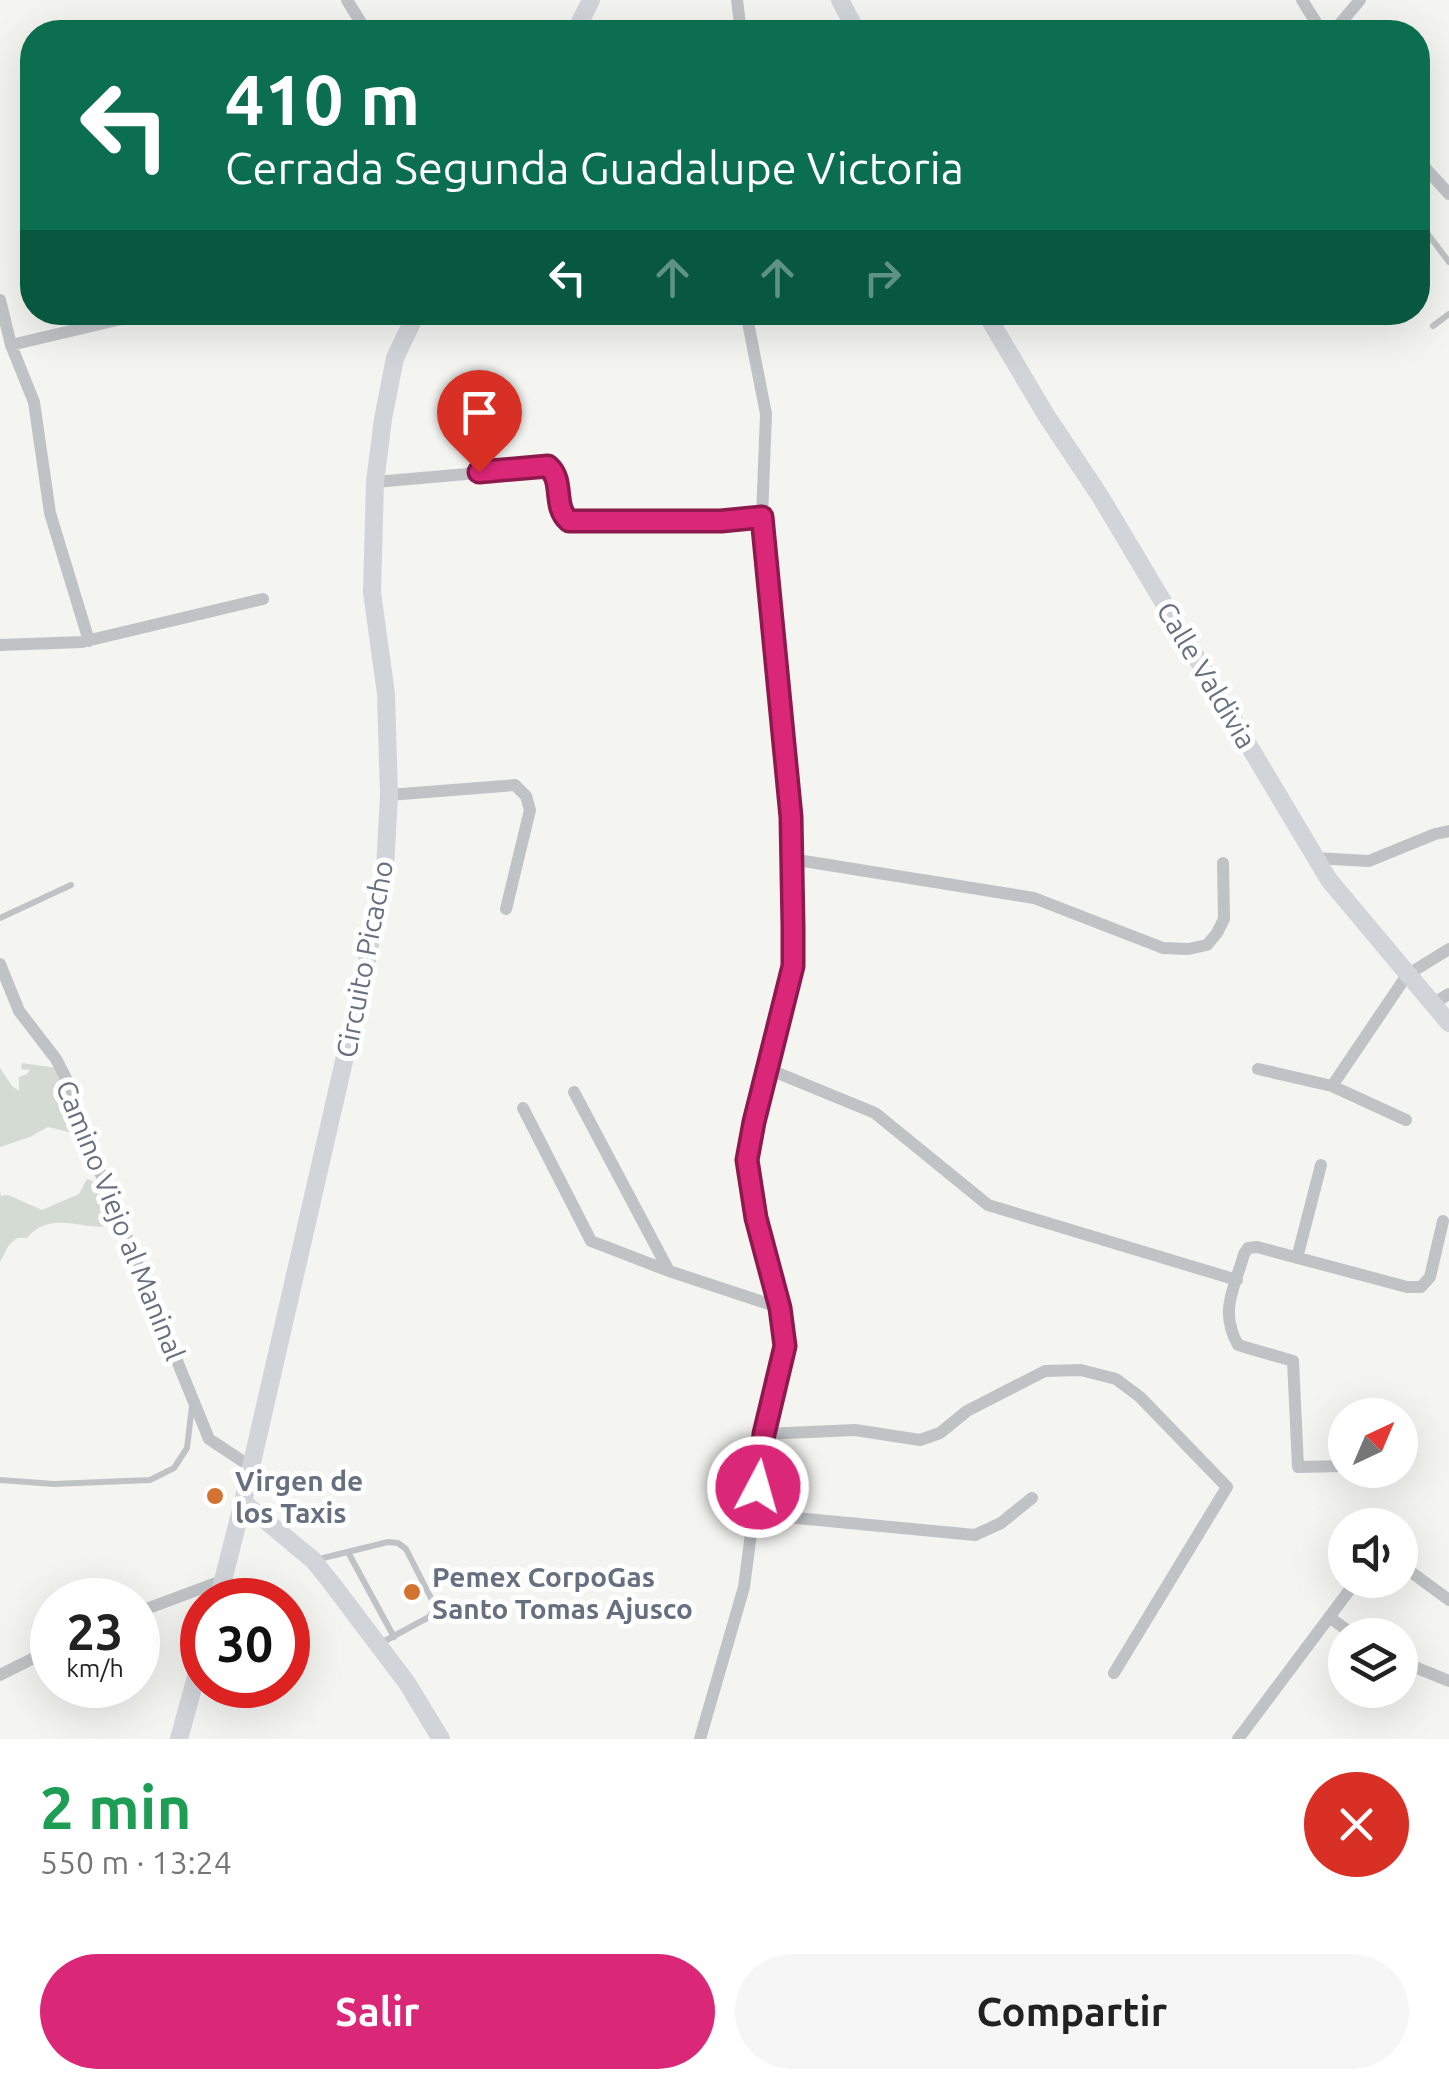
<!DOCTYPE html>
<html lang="es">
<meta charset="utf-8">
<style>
body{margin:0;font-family:Ubuntu,sans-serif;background:#f6f6f6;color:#222;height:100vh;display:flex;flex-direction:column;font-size:38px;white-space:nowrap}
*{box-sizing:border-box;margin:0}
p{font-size:32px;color:#767676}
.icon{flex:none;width:55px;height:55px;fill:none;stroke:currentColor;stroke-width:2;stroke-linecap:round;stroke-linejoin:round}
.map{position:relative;height:1739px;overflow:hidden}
.side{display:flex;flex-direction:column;background:#fff;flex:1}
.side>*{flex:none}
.banner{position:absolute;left:20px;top:20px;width:1410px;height:305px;border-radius:40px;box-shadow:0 10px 40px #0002;background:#0b6e4f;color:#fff;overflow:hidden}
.needle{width:65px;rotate:44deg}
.tools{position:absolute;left:1328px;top:1398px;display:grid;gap:20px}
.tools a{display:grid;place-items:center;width:90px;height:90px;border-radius:50%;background:#fff;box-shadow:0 10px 40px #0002;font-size:50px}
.speed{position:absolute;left:30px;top:1578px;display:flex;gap:20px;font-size:50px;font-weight:700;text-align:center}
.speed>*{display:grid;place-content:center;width:130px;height:130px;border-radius:50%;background:#fff;box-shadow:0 10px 40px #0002;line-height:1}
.speed small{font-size:25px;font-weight:400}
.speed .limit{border:15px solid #d22;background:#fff;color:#111}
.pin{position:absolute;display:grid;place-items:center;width:85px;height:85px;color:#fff;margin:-102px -42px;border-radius:50% 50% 50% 0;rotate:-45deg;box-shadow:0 0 10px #0007}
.pin .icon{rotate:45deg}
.me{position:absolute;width:110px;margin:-55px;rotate:6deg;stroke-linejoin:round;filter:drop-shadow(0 0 8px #0008)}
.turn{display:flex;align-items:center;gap:35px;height:210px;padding:0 40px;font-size:45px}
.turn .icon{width:130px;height:130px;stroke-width:2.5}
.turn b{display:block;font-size:70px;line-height:85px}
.lanes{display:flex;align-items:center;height:95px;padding:0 40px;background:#0003;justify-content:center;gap:50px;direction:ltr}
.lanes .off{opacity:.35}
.round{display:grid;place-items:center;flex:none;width:105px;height:105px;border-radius:52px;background:#f6f6f6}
.overview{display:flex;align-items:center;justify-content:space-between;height:170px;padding:0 40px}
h1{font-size:60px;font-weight:700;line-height:75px;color:#1e9e55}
.button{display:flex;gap:20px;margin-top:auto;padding:20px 40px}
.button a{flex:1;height:115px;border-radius:60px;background:#db2777;color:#fff;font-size:40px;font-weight:700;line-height:115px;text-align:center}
.button a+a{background:#f6f6f6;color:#222}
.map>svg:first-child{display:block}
.green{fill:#d4dbd2}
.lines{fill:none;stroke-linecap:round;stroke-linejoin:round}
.lane{stroke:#c0c3c6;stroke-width:6}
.street{stroke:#c0c3c6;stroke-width:12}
.secondary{stroke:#d1d4d9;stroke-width:18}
.route-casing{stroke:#8e194d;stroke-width:25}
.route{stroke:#db2777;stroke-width:18}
.poi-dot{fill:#d47331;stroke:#fff;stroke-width:4}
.labels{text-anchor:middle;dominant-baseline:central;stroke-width:10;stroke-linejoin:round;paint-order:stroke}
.street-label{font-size:28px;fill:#66707f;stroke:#fff}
.poi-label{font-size:28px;font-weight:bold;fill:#66707f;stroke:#fff;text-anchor:start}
</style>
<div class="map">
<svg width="1449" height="1739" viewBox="0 0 1449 1739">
<rect width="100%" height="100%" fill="#f4f4f1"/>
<path class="green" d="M 22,1063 L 57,1068 L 83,1124 L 97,1139 L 48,1127 L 30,1137 L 0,1147 L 0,1068 L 12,1086 L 19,1091 L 19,1077 L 27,1074 L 30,1070 L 21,1069 Z
M 87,1179 L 109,1187 L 131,1222 C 118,1226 102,1228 89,1226 C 65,1223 45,1217 27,1238 L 17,1238 L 9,1245 L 0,1262 L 0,1192 L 1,1196 L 8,1195 L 42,1210 L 79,1194 Z"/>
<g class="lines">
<path class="lane" d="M 1418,221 L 1449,262
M 1433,326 L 1449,314
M 0,918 L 71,885
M 0,1480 L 54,1484 L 150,1480 L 174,1468 L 187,1448 L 192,1406
M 349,1554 L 394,1637
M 319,1559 L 388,1542 L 398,1543 L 406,1549 L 433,1602 L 434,1610 L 429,1617 L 381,1643"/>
<path class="street" d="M 347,0 L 363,26 L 370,32
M 737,0 L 741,32
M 1302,0 L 1322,32
M 1333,32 L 1360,0
M 1418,160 L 1449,194
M 0,300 L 11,345 L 34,402 L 50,513 L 89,641
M 11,345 L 151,312
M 375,482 L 548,467 C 565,481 552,506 569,521 L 721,521 L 762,517
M 0,645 L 82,642 L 263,599
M 389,795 L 515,785 L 526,796 L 530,810 L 506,909
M 1315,858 L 1369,861 L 1435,834 L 1449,831
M 791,859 L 1034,898 L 1163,948 L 1188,949 L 1207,945 L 1217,933 L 1224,919 L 1223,863
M 0,964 L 19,1011 L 56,1059 L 73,1092 L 86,1138 L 209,1439 L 250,1466
M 1432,1004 L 1449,994
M 768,1069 L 875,1113 L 988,1205 L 1237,1280
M 1258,1069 L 1332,1086 L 1406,1120
M 1332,1086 L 1407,975 L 1449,949
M 574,1092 L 669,1271
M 523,1108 L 591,1241 L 669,1271 L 781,1308
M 1297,1258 L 1321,1165
M 764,1434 L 855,1430 L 920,1440 L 940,1433 L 967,1411 L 1045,1371 L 1081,1370 L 1116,1379 L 1140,1397 L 1227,1487 L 1114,1673
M 1345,1466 L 1298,1467 L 1293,1361 L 1238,1345 C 1219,1310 1234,1290 1244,1254 L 1248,1248 L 1257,1247 L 1407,1287 L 1421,1287 L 1430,1277 L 1443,1221
M 755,1514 L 975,1535 L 1001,1523 L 1032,1498
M 1400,1564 L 1449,1600
M 138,1612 L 224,1580
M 1329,1617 L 1354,1635
M 1400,1661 L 1449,1681
M 0,1675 L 52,1649
M 700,1739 L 744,1587 L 764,1434 L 785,1346 L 781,1308 L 756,1218 L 747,1161 L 753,1122 L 793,966 L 793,888 L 791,817 L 762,517 L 766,414 L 746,312
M 1238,1739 L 1357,1580"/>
<path class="secondary" d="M 840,0 L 857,32
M 575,32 L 591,0
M 985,312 L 1046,415 L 1100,496 L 1329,880 L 1449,1023
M 243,1502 L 313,1560 L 333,1585 L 407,1683 L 441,1739
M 218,1600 L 243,1502 L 366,965 L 385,869 L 389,795 L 386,694 L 372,592 L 375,482 L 383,419 L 395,358 L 417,312
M 179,1739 L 202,1655"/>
</g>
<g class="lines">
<g class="route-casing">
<path id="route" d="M 479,472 L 548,466 C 565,481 552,506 569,521 L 721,521 L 762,517 L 791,817 L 793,927 L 793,966 L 754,1122 L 747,1160 L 756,1218 L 780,1308 L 785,1346 L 764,1434 L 758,1487"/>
</g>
<use href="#route" class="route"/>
</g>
<g class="poi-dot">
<circle cx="215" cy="1496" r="10"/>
<circle cx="412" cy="1592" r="10"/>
</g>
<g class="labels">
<g class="street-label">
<text transform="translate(1207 675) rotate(59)">Calle Valdivia</text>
<text transform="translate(364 959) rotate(-79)">Circuito Picacho</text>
<text transform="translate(121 1220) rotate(68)">Camino Viejo al Maninal</text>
</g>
<g class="poi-label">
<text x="235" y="1480">Virgen de<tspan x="235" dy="32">los Taxis</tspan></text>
<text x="432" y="1576">Pemex CorpoGas<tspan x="432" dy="32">Santo Tomas Ajusco</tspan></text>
</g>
</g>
</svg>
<div class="tools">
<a><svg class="needle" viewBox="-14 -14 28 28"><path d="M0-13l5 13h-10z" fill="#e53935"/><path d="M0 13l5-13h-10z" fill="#767676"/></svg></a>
<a><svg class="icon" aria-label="sound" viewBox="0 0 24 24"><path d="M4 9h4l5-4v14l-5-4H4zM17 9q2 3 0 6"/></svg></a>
<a><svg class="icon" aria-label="layers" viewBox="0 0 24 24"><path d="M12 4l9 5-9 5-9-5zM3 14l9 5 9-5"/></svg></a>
</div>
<div class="speed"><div>23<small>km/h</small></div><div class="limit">30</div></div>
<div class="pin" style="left:479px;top:472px;background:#d93025"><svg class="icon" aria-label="arrive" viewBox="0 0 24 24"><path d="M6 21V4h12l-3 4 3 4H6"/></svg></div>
<svg class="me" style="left:758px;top:1487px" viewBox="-20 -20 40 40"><circle r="17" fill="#db2777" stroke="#fff" stroke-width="3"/><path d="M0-11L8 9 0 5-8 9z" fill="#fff"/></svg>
<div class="banner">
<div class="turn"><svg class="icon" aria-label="left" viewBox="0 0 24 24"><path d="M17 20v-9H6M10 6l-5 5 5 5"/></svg><div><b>410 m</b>Cerrada Segunda Guadalupe Victoria</div></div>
<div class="lanes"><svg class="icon" aria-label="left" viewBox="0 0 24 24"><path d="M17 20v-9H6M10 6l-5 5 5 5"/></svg><svg class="icon off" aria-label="ahead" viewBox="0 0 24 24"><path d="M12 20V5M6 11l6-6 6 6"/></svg><svg class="icon off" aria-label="ahead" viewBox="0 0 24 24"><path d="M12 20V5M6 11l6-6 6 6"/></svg><svg class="icon off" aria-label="right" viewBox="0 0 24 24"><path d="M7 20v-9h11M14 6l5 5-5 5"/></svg></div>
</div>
</div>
<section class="side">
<div class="overview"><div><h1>2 min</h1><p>550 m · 13:24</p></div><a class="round" style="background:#d93025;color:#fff"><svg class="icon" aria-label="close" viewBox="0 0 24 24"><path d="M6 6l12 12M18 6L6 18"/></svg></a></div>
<div class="button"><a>Salir</a><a>Compartir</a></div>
</section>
